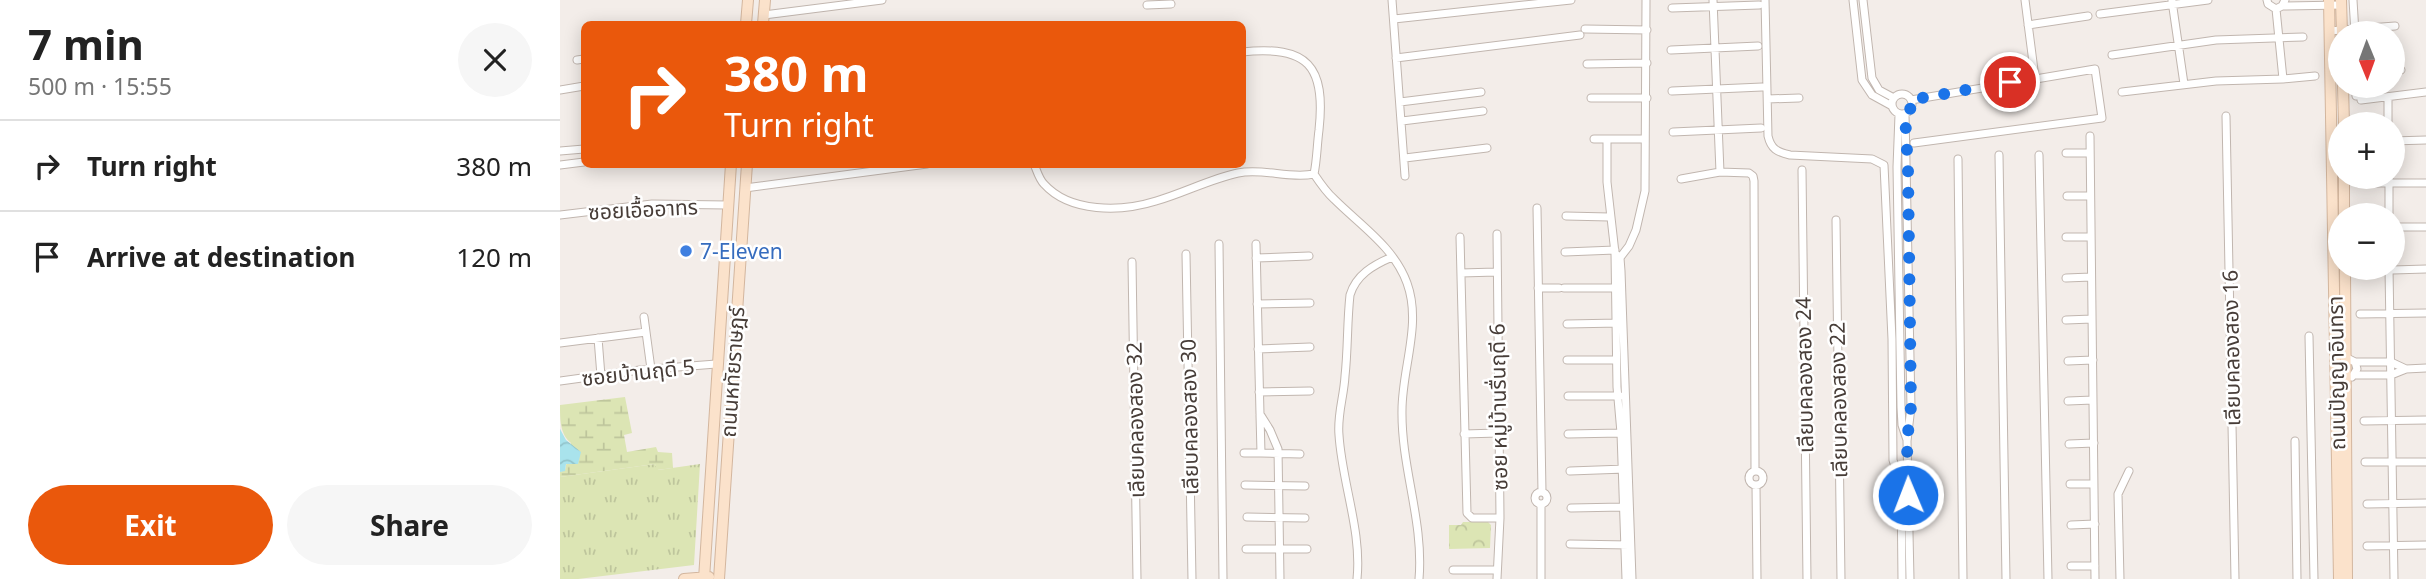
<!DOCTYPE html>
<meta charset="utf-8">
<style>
body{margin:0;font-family:"Noto Sans","Noto Sans Thai",sans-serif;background:#f6f6f6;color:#222;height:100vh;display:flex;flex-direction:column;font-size:26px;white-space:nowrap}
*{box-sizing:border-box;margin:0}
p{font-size:23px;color:#767676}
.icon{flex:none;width:38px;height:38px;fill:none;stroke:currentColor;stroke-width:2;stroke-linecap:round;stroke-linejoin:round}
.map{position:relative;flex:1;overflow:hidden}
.sheet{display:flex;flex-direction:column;background:#fff;width:560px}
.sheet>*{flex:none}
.hud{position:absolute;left:21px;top:21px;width:665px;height:147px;border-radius:10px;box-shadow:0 4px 18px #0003;background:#ea580c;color:#fff;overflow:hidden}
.needle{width:46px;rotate:179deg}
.fabs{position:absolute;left:1768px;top:21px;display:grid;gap:14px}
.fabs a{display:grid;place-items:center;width:77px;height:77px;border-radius:50%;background:#fff;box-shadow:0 4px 18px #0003;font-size:35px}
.pin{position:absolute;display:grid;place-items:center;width:60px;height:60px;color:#fff;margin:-30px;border:4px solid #fff;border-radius:50%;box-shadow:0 2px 7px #0007}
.me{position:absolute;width:77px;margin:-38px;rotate:359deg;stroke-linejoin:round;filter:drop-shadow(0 0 5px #0008)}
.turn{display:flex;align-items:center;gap:24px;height:147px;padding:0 28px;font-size:32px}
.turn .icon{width:91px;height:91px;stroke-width:2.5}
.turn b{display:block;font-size:49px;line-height:60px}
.round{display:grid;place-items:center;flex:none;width:74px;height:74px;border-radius:37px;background:#f6f6f6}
.summary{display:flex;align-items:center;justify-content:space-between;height:119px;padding:0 28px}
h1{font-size:42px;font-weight:700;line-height:52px}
.button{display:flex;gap:14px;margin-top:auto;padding:14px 28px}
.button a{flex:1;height:80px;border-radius:42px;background:#ea580c;color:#fff;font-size:28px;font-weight:700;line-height:80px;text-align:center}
.button a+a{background:#f6f6f6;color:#222}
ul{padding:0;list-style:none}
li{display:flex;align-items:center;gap:21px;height:91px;padding:0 28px;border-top:2px solid #e0e0e0}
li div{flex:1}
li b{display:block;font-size:26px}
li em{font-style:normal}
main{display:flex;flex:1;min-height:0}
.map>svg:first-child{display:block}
.grass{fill:url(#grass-tufts)}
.wetland{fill:url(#wetland-marsh)}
.park{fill:url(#park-crowns)}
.water{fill:url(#water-waves)}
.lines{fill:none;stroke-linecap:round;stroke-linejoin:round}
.street-casing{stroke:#c1b6af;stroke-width:9}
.secondary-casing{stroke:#d3b69e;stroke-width:12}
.street{stroke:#fff;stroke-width:7}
.secondary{stroke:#fbe2cb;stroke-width:10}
.route{stroke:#1a73e8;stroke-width:12;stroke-dasharray:0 21.6}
.shop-dot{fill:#3f7fe0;stroke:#fff;stroke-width:2.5}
.labels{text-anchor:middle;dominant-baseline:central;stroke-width:5;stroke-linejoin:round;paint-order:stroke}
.street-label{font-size:21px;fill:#473d38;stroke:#fff}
.shop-label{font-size:21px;fill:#366cbe;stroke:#fff;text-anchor:start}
</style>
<main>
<section class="sheet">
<div class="summary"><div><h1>7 min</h1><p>500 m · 15:55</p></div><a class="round"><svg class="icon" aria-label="close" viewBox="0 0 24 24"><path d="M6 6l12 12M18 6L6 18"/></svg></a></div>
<ul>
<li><svg class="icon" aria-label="right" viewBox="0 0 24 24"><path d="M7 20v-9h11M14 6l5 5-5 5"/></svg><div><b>Turn right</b></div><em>380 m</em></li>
<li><svg class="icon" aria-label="arrive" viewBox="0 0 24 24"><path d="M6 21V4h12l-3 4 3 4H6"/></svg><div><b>Arrive at destination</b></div><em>120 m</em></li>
</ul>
<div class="button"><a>Exit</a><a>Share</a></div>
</section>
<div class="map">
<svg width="1866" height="579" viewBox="0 0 1866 579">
<defs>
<pattern id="grass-tufts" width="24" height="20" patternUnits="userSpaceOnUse" patternTransform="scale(1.75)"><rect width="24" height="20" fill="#dce5b4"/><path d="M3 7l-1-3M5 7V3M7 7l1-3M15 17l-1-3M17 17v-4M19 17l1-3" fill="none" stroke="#bec59c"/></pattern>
<pattern id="wetland-marsh" width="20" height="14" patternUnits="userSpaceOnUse" patternTransform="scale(1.75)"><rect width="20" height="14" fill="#dce5b4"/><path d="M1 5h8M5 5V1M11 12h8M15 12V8" fill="none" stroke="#bec59c"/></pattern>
<pattern id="park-crowns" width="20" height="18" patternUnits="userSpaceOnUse" patternTransform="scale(1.75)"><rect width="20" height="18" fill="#dce5b4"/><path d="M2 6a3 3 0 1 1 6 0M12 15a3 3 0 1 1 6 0" fill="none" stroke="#bec59c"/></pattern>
<pattern id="water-waves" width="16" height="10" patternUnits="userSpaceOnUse" patternTransform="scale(1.75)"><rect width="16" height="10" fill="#a9e3ec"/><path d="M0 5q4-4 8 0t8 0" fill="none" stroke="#93c4cb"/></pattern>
</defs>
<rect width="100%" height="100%" fill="#f3ede9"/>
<path class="grass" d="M 95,464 L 98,470 L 140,464 L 134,565 L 18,579 L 0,579 L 0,477 Z"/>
<path class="wetland" d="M 65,397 L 72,433 L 64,435 L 67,452 L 96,447 L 98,452 L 112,453 L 113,468 L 97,470 L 95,464 L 0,477 L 0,472 L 5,470 L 11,443 C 0,434 0,420 0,405 Z"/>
<path class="park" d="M 903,522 L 928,522 L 931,525 L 930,548 L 889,549 L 889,525 L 901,525 Z"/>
<path class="water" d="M 0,429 L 6,440 L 21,452 L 18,464 L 6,464 L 5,471 L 0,472 Z"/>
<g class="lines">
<g class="street-casing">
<path id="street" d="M 832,0 L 845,176
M 1153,0 L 1160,172 L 1189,173 L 1193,176 L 1194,181 L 1195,470
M 1205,0 L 1208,136 C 1211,149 1217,152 1230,155 L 1312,159 L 1324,165 L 1332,339 L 1333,460 L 1341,486 L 1342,579
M 1293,0 L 1302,80 L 1312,95 L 1332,106
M 1303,0 L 1312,78 L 1319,90 L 1334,98
M 1465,0 L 1475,78
M 1707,0 L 1708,4 L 1716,9 L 1722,6 L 1725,0
M 1793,0 L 1795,33
M 1612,1 L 1624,84
M 587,5 L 611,4
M 1722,6 L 1782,5
M 1112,8 L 1199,5
M 1716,9 L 1723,79
M 1540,14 L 1648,0
M 204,15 L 322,0
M 834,19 L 1011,0
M 1468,25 L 1528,16
M 1025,29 L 1087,30
M 1769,31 L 1835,26
M 1111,50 L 1198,46
M 682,52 C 748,45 766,66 759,130 C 757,145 757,160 754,174 C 760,183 766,192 774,199 C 800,225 834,247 847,283 C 862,324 842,368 842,410 C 841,468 864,521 859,579
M 1552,55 L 1656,40 L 1743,37
M 836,58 L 1020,35
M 17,60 L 24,59
M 1027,64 L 1087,63
M 1832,71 L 1841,70
M 1795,86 L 1796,96
M 0,90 L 24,86
M 1112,91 L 1202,87
M 1562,92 L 1656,81 L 1723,79 L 1755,76
M1332 104a10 10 0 1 1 20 0a10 10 0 1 1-20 0Z
M 1828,97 L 1828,124
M 1031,98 L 1087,98
M 1208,99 L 1239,98
M 1351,100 L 1535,69 L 1542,118 L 1354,143
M 1801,100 L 1866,92
M 840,102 L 921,92
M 1345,114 L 1351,407 L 1347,441 L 1350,579
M 1339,115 L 1337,167 L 1341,407 L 1342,425 L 1347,440
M 1666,116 L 1675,579
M 842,121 L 923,111
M 1113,132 L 1201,128
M 1530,136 L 1535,579
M 1034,139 L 1085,139
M 1047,139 L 1047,182 L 1055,253 L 1057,387 L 1061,433 L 1066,579
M 1832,141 L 1866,140
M 0,151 L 24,149
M 1506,153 L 1530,153
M 1439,155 L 1446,579
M 1479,155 L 1488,579
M 845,158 L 927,148
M 1398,159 L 1403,579
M 474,164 C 477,171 479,179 484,184 C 510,213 561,212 596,201 C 624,193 650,179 678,173 C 704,168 729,179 754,174
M 0,165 L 24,162
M 1242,170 L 1247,579
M 1829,177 L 1829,215
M 1121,179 L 1160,172
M 1798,183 L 1866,183
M 185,188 L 367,164
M 1507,196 L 1530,196
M 977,208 L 982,492
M 0,215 L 92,204 L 167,205
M 1006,216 L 1049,217
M 1276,220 L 1281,579
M 1832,227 L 1866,227
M 937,234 L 940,518 L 937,579
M 900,237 L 907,513 L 912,518 L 940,518
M 1506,237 L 1531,237
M 659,244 L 663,579
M 696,244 L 700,414 L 710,430 L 718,449 L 720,579
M 1005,252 L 1055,250
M 1055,253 L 1060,258 L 1061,271 L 1072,579
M 626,254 L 632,579
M 696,258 L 749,256
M 1059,259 L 1069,246 L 1076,230 L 1085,191 L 1086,0
M 572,262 L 577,579
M 1829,268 L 1834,579
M 1799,271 L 1866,269
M 901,273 L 936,272
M 1506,278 L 1531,277
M 978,288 L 999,288
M 1004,288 L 1055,288
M 697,304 L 750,303
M 1800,314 L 1866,313
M 84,317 L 91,369
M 1506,320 L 1532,319
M 1007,324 L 1059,323
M 1749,336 L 1754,579
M 38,338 L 41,376
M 0,343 L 86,332
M 698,349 L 750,347
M 1783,356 L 1795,362 L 1797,369 L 1792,377
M 1007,360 L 1056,360
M 1508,361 L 1533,360
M 1795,362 L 1831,362 L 1846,369
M 1794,375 L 1831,375 L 1846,369 L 1866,368
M 0,381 L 80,370 L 156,364
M 699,392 L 750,391
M 1008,396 L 1060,396
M 1508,401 L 1533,400
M 700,415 L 701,453 L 740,454
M 1804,421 L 1866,420
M 904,434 L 938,433
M 1008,434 L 1061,433
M 1735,441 L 1737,579
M 1509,444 L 1534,443
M 684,453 L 701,453
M 1805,462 L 1866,462
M1189 478a7 7 0 1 1 14 0a7 7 0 1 1-14 0Z
M 1010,471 L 1065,469
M 1510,484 L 1534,484
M 685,485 L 745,486
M 1196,485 L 1197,579
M975 498a6 6 0 1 1 12 0a6 6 0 1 1-12 0Z
M 1807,504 L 1866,503
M 1011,508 L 1063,507
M 687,517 L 745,518
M 1511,525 L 1535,524
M 1010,544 L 1069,545
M 1807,546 L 1866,545
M 686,549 L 747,549
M 1511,566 L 1535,566
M 893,570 L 937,570
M 797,579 C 802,531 782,483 779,435 C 777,415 784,396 785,376 C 788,349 787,322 790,295 C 796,275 813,265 832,257
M 981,579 L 981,505
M 1560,579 L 1558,494 L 1569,471"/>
</g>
<g class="secondary-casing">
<path id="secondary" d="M 1769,0 L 1779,579
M 1781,0 L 1782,33
M 186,24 L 188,0
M 203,24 L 205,0
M 1783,86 L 1784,124
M 1784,177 L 1784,215
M 1785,268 L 1787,579
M 124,579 L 149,577
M 144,579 L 171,164
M 159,579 L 187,164"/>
</g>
<use href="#street" class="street"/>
<use href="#secondary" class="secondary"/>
</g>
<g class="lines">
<path class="route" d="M 1348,495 L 1347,441 L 1351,407 L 1348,169 L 1345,114 L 1352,107 L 1351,100 L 1450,82"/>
</g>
<circle class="shop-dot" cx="126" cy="251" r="7"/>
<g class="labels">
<g class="street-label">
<text transform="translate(83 209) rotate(-3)">ซอยเอื้ออาทร</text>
<text transform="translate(1671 348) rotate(-91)">เลียบคลองสอง 16</text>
<text transform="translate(78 372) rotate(-6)">ซอยบ้านฤดี 5</text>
<text transform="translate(172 372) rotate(-86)">ถนนหทัยราษฎร์</text>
<text transform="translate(1776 373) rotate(-91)">ถนนปัญญาอินทรา</text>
<text transform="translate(1244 375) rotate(-91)">เลียบคลองสอง 24</text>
<text transform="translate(1278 400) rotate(-91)">เลียบคลองสอง 22</text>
<text transform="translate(938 407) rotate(-91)">ซอย หมู่บ้านรื่นฤดี 6</text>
<text transform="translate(629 417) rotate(-91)">เลียบคลองสอง 30</text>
<text transform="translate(575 420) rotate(-91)">เลียบคลองสอง 32</text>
</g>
<g class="shop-label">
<text x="140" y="251">7-Eleven</text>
</g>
</g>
</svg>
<div class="fabs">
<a><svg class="needle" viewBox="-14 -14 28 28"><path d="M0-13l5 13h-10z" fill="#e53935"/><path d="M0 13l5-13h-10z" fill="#767676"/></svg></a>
<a>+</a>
<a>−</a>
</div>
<div class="pin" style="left:1450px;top:82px;background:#d93025"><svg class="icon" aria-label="arrive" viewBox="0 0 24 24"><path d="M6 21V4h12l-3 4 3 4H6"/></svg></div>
<svg class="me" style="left:1348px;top:495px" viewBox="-20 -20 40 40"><circle r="17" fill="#1a73e8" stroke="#fff" stroke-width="3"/><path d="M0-11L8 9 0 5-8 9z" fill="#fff"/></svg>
<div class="hud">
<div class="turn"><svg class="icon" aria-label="right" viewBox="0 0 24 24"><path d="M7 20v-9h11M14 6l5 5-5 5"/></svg><div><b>380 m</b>Turn right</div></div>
</div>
</div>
</main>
